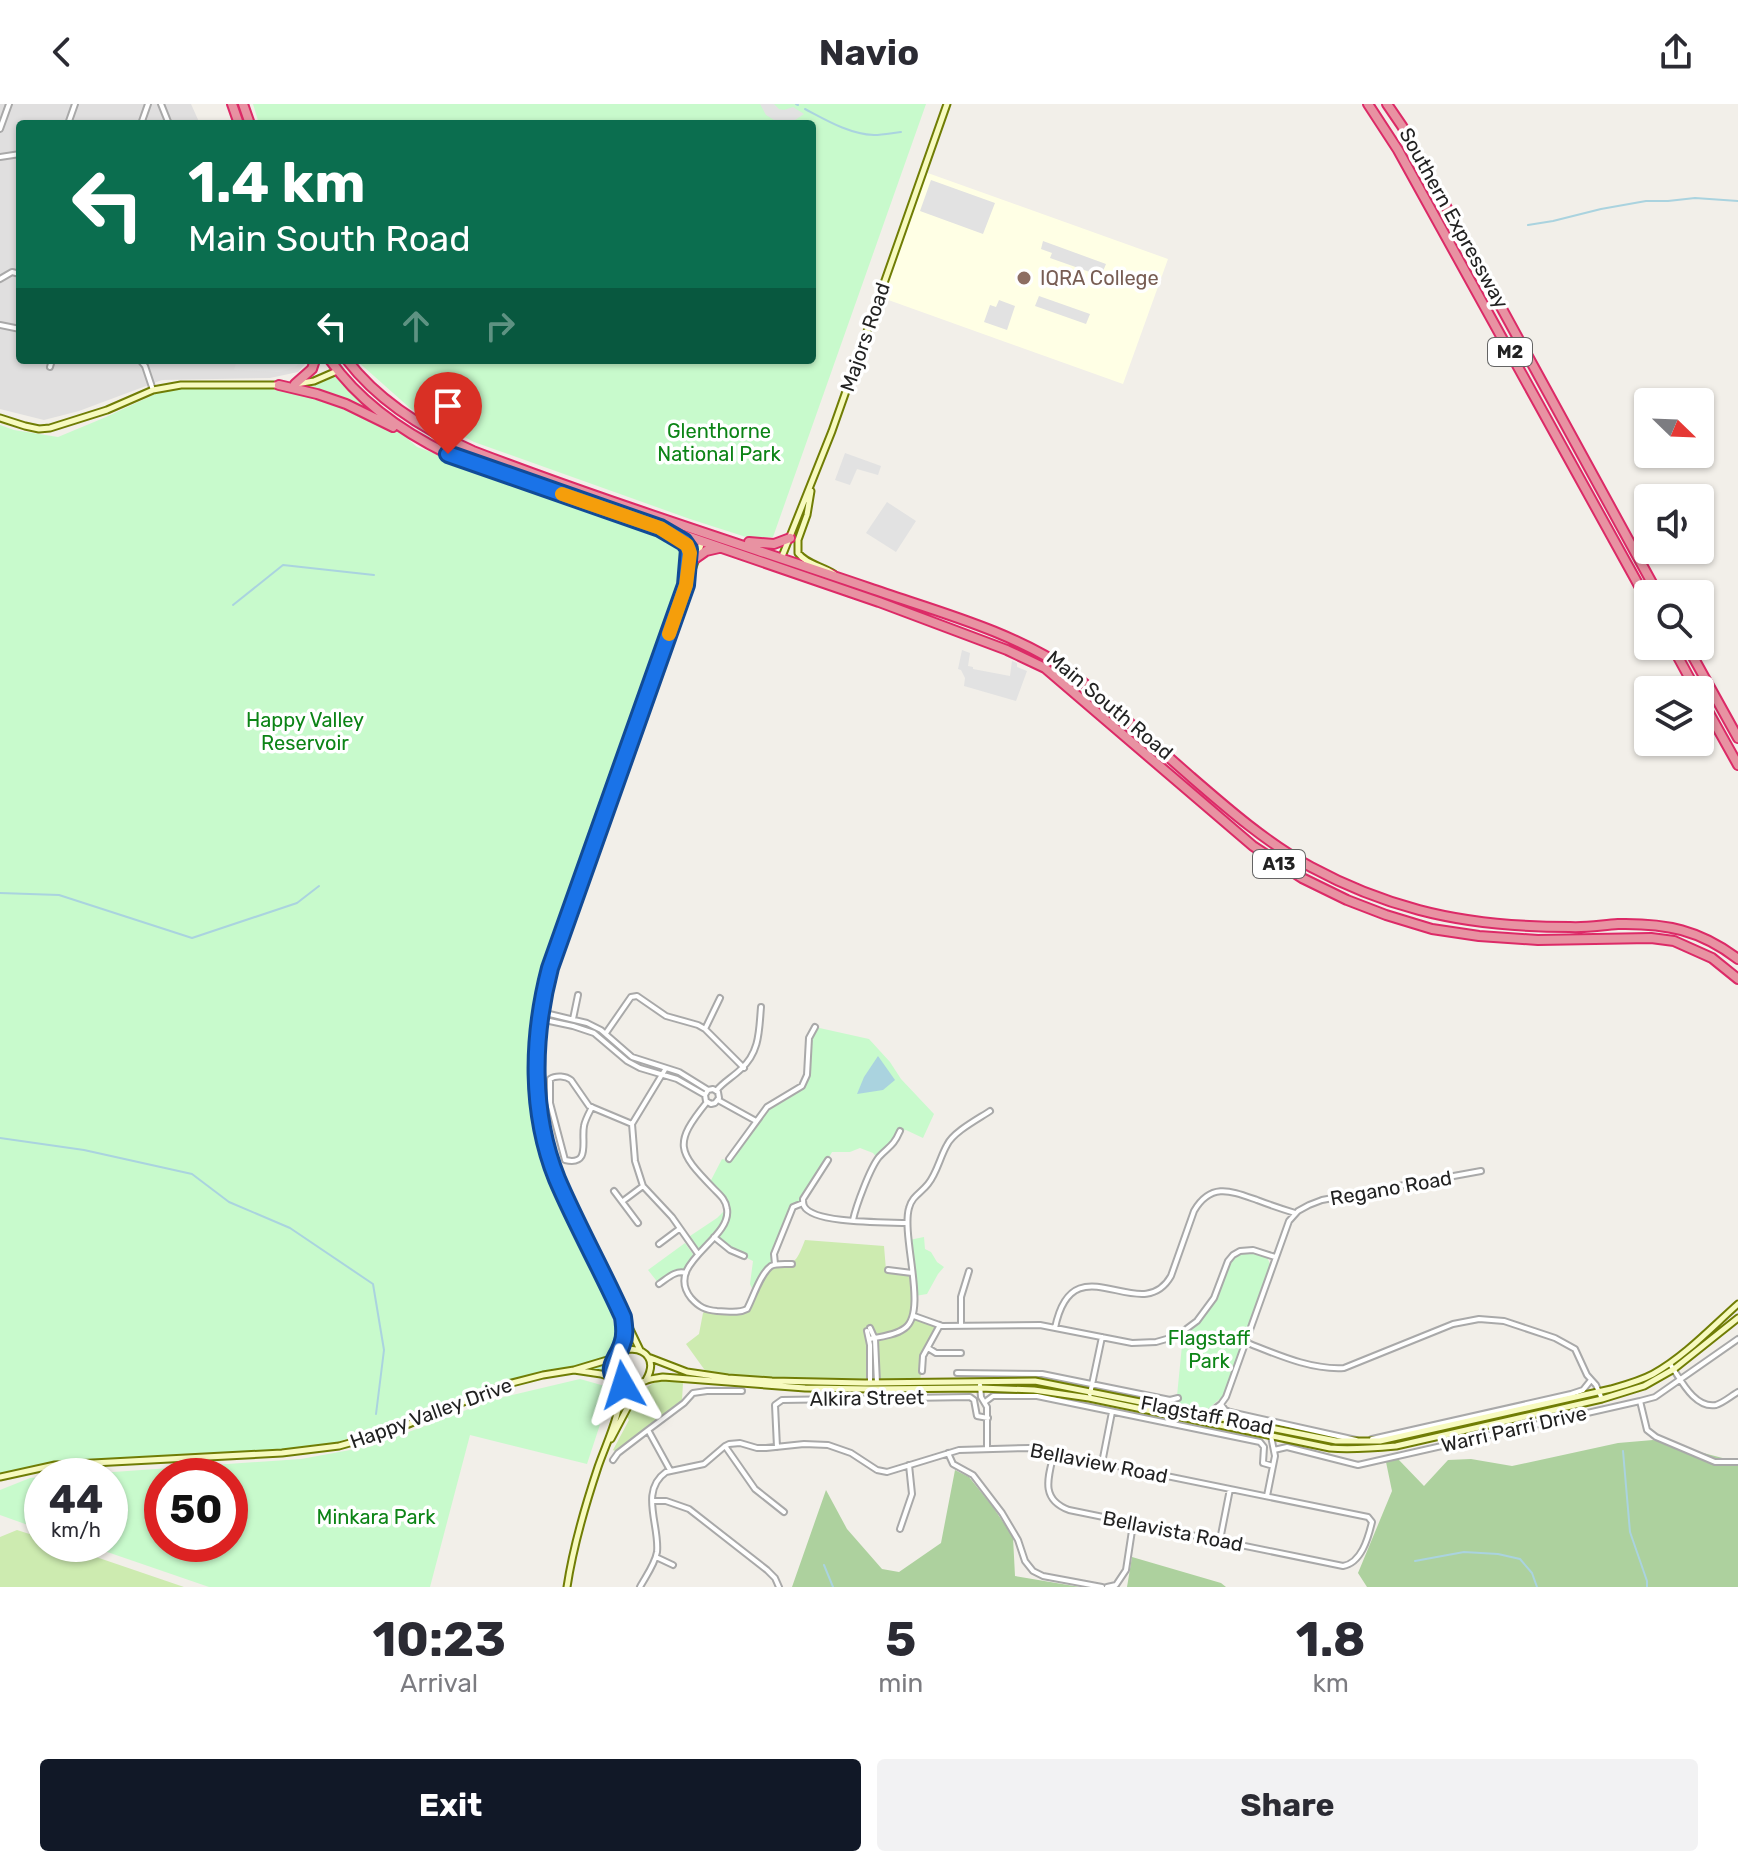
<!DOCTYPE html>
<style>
body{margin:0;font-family:Rubik,sans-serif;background:#f2f2f3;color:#2b2b33;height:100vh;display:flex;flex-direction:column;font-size:30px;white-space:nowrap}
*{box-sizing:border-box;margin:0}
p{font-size:26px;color:#7c7c81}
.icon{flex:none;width:44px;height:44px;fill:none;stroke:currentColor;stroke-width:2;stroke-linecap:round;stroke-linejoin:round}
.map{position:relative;height:1483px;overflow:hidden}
.details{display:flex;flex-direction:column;background:#fff;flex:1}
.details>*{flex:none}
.hud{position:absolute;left:16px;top:16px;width:800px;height:244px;border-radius:8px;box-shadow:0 2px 6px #0004;background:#0b6e4f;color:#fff;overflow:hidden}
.needle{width:52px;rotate:113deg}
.controls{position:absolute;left:1634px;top:284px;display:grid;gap:16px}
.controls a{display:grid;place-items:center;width:80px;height:80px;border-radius:8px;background:#fff;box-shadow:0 2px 6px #0004;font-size:40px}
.speed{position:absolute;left:24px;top:1354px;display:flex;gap:16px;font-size:40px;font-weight:700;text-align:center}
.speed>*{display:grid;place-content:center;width:104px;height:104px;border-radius:50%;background:#fff;box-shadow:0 2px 6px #0004;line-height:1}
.speed small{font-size:20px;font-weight:400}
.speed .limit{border:12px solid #d22;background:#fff;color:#111}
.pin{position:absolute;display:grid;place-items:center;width:68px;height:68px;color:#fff;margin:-82px -34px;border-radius:50% 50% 50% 0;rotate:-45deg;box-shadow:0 0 8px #0007}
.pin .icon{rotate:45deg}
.me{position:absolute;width:88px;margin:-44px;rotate:354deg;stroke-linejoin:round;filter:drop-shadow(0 0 6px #0008)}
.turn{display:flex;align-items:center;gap:28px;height:168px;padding:0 40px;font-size:36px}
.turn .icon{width:104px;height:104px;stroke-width:2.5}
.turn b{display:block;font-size:56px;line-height:68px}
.lanes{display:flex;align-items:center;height:76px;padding:0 40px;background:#0003;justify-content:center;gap:40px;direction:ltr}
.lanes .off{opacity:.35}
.eta{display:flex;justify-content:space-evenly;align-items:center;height:136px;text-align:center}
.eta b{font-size:48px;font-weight:700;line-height:56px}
.primary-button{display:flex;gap:16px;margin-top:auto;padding:16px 40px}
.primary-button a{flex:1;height:92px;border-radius:8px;background:#111827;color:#fff;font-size:32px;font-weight:700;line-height:92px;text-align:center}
.primary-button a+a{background:#f2f2f3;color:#2b2b33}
header{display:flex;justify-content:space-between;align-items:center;height:104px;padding:0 40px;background:#fff;font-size:36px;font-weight:700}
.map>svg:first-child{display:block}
.residential{fill:#e0dfdf}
.education{fill:#ffffe5}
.grass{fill:#cdebb0}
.forest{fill:#add19e}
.park{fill:#c8facc;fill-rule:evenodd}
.parking{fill:#e2e2e2}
.water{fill:#aad3df}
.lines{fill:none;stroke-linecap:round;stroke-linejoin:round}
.stream{stroke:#aad3df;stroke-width:2}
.street-casing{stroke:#a9a9a9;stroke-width:8}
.secondary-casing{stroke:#707d05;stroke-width:9}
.highway-casing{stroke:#dc2a67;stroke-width:12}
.street{stroke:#fff;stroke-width:4}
.secondary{stroke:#f7fabf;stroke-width:5}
.highway{stroke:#e892a2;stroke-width:8}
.route-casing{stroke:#114b97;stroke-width:20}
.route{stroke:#1a73e8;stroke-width:14}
.slow{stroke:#f59e0b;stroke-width:14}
.education-dot{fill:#8d6e63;stroke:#fff;stroke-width:3}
.labels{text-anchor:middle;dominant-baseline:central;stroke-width:7;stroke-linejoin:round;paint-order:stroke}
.shield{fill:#fff;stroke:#646464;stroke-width:2}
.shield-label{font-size:18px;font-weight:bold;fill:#222}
.street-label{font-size:20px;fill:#222;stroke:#fff}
.education-label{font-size:20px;fill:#785e54;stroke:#fff;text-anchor:start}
.park-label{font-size:20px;fill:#0c8416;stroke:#fff}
</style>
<header><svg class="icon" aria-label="back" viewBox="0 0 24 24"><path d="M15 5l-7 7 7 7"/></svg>Navio<svg class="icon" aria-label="share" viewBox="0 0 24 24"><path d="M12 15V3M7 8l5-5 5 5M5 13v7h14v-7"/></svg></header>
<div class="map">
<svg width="1738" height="1483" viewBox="0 0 1738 1483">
<rect width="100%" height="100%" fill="#f2efe9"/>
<path class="residential" d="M 0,0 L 191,0 L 200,20 L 20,20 L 20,256 L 307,256 L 307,258 L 298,268 L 270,274 L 162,276 L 79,307 L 44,316 L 0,305 Z"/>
<path class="education" d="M 925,68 L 1168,155 L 1123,280 L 880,193 Z"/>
<path class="grass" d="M 805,1136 L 884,1142 L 886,1166 L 912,1169 L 914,1212 L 940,1221 L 923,1252 L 920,1278 L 865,1279 L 709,1272 L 686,1240 L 699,1230 L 703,1209 L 707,1206 L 741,1208 L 747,1205 L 754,1189 L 769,1163 C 796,1159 795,1161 805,1136 Z
M 664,1276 L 683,1279 L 682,1296 L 617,1348 L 613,1346 L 629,1316 L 627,1313 C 637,1296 643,1279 664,1276 Z
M 17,1426 L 42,1434 L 42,1440 L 58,1440 L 184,1483 L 0,1483 L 0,1433 Z"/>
<path class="forest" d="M 1653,1336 L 1738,1358 L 1738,1483 L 1367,1483 L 1358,1469 L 1392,1387 L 1386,1358 L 1398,1355 L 1424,1382 L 1448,1356 L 1471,1355 L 1512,1362 L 1618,1339 Z
M 955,1366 L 969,1373 L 993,1403 L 1013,1433 L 1015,1472 L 1080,1483 L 792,1483 L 826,1386 L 847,1425 L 882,1465 L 899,1468 L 941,1439 Z
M 1132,1453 L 1221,1479 L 1226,1483 L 1127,1483 Z"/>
<path class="park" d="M 253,0 L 926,0 L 773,433 L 746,433 L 690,415 L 474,338 L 411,305 L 356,256 L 812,256 L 812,20 L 259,20 Z
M 336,272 L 417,343 L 695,444 L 540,880 L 537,1042 L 612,1212 L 624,1266 L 515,1276 L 410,1316 L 307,1347 L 16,1368 L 0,1374 L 0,321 L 14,326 L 58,333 L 106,313 L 166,285 L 299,284 L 316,281 Z
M 815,923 L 869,935 L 890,958 L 901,975 L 934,1010 L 923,1034 L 906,1026 L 900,1027 L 878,1055 L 873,1049 L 860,1044 L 850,1048 L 832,1048 L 803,1099 L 793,1103 L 774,1149 L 775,1160 L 769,1163 L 754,1189 L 750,1180 L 753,1157 L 730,1146 L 714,1133 L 700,1147 L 694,1143 L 687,1134 L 717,1114 L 724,1107 L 727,1108 L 726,1100 L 709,1080 L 722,1055 L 726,1056 L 767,1003 L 802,982 L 807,971 L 809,934 Z
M 924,1133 L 925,1145 L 931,1148 L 937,1158 L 944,1163 L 938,1170 L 927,1190 L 915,1192 L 909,1136 Z
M 685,1139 L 693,1150 L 684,1169 L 679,1167 L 659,1180 L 648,1166 Z
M 1246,1148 L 1267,1153 L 1270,1160 L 1223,1292 L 1208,1305 L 1203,1306 L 1176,1302 L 1183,1231 C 1193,1224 1203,1215 1210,1205 C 1222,1186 1222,1154 1246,1148 Z
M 580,1275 L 612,1284 L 587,1360 L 470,1331 L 430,1483 L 209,1483 L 84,1440 L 110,1440 L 110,1372 L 56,1372 L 301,1355 L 372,1342 L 495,1295 ZM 162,1372 L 230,1372 L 230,1440 L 162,1440 Z
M 42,1373 L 42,1426 L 0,1411 L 0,1386 L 30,1374 Z"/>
<path class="parking" d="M 760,0 L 774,0 L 779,5 L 784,6 L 793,3 L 804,10 L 792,18 L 779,19 L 766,11 Z
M 931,76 L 995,99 L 983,130 L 920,107 Z
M 1043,137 L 1106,160 L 1101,172 L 1050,154 L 1052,149 L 1041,145 Z
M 1039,192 L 1090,210 L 1086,220 L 1035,202 Z
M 999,196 L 1015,202 L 1007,226 L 984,218 L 990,201 L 996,203 Z
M 237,256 L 304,256 L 295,263 L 280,268 L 234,266 Z
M 845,349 L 881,362 L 878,371 L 857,365 L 850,381 L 835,376 Z
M 887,398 L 916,417 L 896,448 L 866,429 Z
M 962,546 L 970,549 L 968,562 L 973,563 L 973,565 L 1010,572 L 1012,557 L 1017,559 L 1017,563 L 1027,567 L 1016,597 L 964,582 L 965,574 L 961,566 L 958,565 Z"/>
<path class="water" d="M 878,952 L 895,976 L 883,986 L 857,990 L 864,973 Z"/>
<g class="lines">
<path class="stream" d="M 796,0 L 798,1
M 805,5 C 826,16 849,30 874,31 C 883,31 892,29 901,28
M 1528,121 L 1553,117 L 1601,105 L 1646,97 L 1668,97 L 1695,94 L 1738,97
M 233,501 L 283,461 L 374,471
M 0,789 L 59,791 L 192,834 L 297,799 L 319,782
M 0,1034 L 84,1046 L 192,1070 L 229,1098 L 290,1124 L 373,1180 L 384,1246 L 376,1310
M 1623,1347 L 1630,1428 L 1647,1477 L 1647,1483
M 1415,1457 L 1464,1448 L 1498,1450 L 1520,1455 L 1532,1469 L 1537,1483
M 824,1461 L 833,1483"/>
<g class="street-casing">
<path id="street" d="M 161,0 L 169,20
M 68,20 L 75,0
M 141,20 L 148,0
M 0,25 L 9,0
M 0,53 L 20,50
M 0,175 L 12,168 L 20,170
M 0,221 L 20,225
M 140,256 L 145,262 L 153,286
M 50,263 L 52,256
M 541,908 L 587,919 L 601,926 L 632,953 L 679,968 L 708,986
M 540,915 L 573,922 L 594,929 L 627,957 L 640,964 L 677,975 L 705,991 L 706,997 L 711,1000 L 715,999 L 719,994 L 718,988 L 713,985 L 708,986 L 705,991
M 573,915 L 578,891
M 705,925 L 720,894
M 606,929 L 631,893 L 637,892 L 666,912 L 698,921 L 705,925 L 744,964
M 666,964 L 632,1020 L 635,1057 L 643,1082 L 672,1113 L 698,1150
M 716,987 C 723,978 733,973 741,965 C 760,948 759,926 761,903
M 718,996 L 756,1017
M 707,998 C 673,1040 677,1047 714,1085 C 720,1091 726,1096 727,1105 C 732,1136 663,1159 691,1194 C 699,1203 705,1206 717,1207 C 727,1207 738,1210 747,1205 C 753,1194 760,1170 771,1162 C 776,1159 785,1160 792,1160
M 592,1003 C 589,1009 585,1016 584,1022 C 581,1037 591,1062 565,1056 L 550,999 L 550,975 C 556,971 566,972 571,976 L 589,1002 L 632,1020
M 729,1055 L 767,1003 L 802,982 L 807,971 L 809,934 L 815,923
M 828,1056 L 803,1095 C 803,1097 803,1100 804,1102 C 813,1120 887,1118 907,1119
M 614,1087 L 638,1119
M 623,1097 L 643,1082
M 853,1116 C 856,1102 870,1064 879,1053 C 889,1042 893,1043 900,1027
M 714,1133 L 730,1146 L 744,1152
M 659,1140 L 679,1125
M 775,1160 L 774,1150 L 793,1103 L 803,1099
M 888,1166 L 912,1169
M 659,1180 C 668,1174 675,1166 686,1169
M 914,1212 L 942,1222 L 1040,1221 L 1132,1239 L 1156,1238 L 1177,1232 L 1197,1217 L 1214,1194 L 1228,1157 L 1233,1151 L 1240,1147 L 1253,1146 L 1275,1153
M 961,1222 L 961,1193 L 969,1167
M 870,1224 L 875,1235 L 877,1279
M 1055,1224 C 1073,1135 1141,1225 1171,1172 L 1194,1107 C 1211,1078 1231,1087 1257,1096 C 1270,1101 1282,1105 1295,1109
M 867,1227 L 870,1241 L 870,1279
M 869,1235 C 880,1233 896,1231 905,1224 C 928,1207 901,1133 909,1104 C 912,1092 921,1089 928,1080 C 937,1069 940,1053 947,1041 C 953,1028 978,1015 990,1007
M 1245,1238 C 1276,1250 1310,1266 1344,1264 L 1453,1220 L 1479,1215 L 1504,1217 L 1555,1234 L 1575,1245 L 1587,1271 L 1596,1281 L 1602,1295
M 928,1244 L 936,1249 L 961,1249
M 1670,1260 C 1680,1274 1694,1305 1716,1301 C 1723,1299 1731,1292 1738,1288
M 922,1267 L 923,1252 L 940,1221
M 957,1269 L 1042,1270 L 1170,1296 L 1178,1294
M 980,1281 L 981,1293 L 987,1303 L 987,1345
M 1090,1290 L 1102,1233
M 1640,1297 L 1647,1326 L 1656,1333 L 1715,1358 L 1738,1358
M 985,1298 L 993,1292 L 1037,1292 L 1260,1338 L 1264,1343 L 1263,1359 L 1273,1362
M 1221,1300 L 1225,1306 L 1230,1308 L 1356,1336
M 1209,1320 L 1212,1307 L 1221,1300 L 1226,1293 L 1289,1117 L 1298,1107 L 1309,1101 L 1322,1096 L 1481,1067
M 1372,1335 L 1571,1290 L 1583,1286 L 1591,1276
M 725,1342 L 755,1385 L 784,1408
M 777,1343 L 775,1301 L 782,1296 L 970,1293 L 974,1296 L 977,1312 L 988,1314
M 1274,1346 L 1287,1343 L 1358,1361 L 1640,1297 L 1655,1293 L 1738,1235
M 948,1349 L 953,1360 L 973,1371 L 1002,1409 L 1018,1436 L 1025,1457 L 1033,1467 L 1043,1472 L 1102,1483
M 613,1356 L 618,1349 L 648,1326
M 1102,1359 L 1112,1308
M 670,1366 L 648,1326 L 684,1299 L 693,1289 L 707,1287 L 742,1287
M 1267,1392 L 1275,1352 L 1271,1332
M 653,1397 L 666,1397 L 689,1405 L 767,1466 L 775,1474 L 779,1483
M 900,1425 L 912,1390 L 909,1361
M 1220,1436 L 1230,1385
M 656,1453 L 673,1461
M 640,1483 C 646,1472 655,1460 657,1448 C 660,1422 639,1387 666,1368 L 704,1360 L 725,1342 L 729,1340 L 740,1339 L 757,1344 L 766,1344 L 804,1340 L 828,1341 L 851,1349 L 877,1366 L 887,1368 L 959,1346 L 1029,1344 L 1368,1413 L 1372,1418 C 1368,1435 1361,1459 1343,1462 L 1069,1406 C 1040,1395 1048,1374 1054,1349
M 1107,1483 L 1116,1481 L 1126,1466 L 1133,1420"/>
</g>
<g class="secondary-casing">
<path id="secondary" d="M 296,280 L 314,277 L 337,267
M 0,314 L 25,322 L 39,325 L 50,324 L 107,306 L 153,286 L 181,281 L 282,281
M 811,387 L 807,411 L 798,436 L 798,449 C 806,460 822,462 834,470
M 665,427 C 693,445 690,440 687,472
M 781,455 L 832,327 L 947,0
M 640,1246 L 556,1072 C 549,1048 540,1024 537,1000 C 532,957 539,905 550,864 L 702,438
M 619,1248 L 624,1234 L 624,1218
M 648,1253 L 687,1268 L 728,1274 L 772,1277 L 865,1279 L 1035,1277 L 1336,1337 L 1380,1337 L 1611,1285 C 1625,1281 1640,1277 1653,1270 C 1685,1252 1711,1224 1738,1200
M 574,1266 L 601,1270 L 614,1274
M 646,1276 C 669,1236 598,1236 613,1271 C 618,1281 630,1286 640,1280 C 642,1279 643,1277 645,1277 C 650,1274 658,1274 663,1273 L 805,1284 L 870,1285 L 980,1284 L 1034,1286 L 1089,1294 L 1330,1344 C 1352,1346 1374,1344 1396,1342 L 1602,1295 L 1644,1282 L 1674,1265 L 1738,1214
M 611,1335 L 640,1280
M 0,1373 L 55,1361 L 282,1349 L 339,1342 L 389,1328 L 508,1280 L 543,1271 L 574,1266 L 614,1254
M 567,1483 C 573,1443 585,1402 598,1363 C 607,1337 622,1309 620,1281"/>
</g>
<g class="highway-casing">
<path id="highway" d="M 232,0 L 239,20
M 243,0 L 250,20
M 1368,0 L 1398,46 L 1648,498
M 1387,0 L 1402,22 L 1658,490
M 330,256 C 359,297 403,328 448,350 L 879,498 L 1007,546 L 1045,564 L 1253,742 L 1302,774 L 1347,796 L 1386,811 L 1432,825 L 1479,832 L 1538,836 L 1651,834 L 1674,837 L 1712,854 L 1738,875
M 347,256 C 379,298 425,326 473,347 C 603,397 737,439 869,484 C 935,507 1013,527 1071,568 C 1111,602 1150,637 1190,672 C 1228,705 1267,739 1311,763 C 1346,782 1381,796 1419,806 C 1468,819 1519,823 1570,823 C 1586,824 1602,821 1618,820 C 1666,819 1700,826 1738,855
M 295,280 L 312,265 L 315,256
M 279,281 L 317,290 L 346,300 L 393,323
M 749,438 L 774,440 L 790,434
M 696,454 L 706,447 L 719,444
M 1672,542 L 1696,586
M 1687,542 L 1738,634
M 1700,593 L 1738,661"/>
</g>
<use href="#street" class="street"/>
<use href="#secondary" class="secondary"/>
<use href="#highway" class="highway"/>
</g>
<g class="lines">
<g class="route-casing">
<path id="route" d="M 448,350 L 660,424 L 684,438 L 689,445 L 686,481 L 550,864 C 532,933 530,1008 557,1075 C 577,1122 602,1166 623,1213 C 624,1222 626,1231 622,1240 C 617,1257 601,1266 623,1281"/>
</g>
<use href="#route" class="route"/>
<path class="slow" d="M 562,390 L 660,424 L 687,441 L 690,449 L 686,481 L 669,530"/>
</g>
<circle class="education-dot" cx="1024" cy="174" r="8"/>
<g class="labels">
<g class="shield">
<rect x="1488" y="234" width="44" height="28" rx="6"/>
<rect x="1253" y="746" width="52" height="28" rx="6"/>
</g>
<g class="shield-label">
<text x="1510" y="248">M2</text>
<text x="1279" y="760">A13</text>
</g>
<g class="street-label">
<text transform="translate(1454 114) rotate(61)">Southern Expressway</text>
<text transform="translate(865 233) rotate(-71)">Majors Road</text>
<text transform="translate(1110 601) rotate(40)">Main South Road</text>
<text transform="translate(1391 1084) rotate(-10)">Regano Road</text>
<text transform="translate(867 1294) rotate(-1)">Alkira Street</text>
<text transform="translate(431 1309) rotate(-20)">Happy Valley Drive</text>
<text transform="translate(1207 1311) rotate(11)">Flagstaff Road</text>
<text transform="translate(1514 1325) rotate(-13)">Warri Parri Drive</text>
<text transform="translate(1099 1359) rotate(11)">Bellaview Road</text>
<text transform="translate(1173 1427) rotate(11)">Bellavista Road</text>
</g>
<g class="education-label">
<text x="1040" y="174">IQRA College</text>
</g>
<g class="park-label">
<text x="719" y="327">Glenthorne<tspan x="719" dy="23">National Park</tspan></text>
<text x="305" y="616">Happy Valley<tspan x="305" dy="23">Reservoir</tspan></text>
<text x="1209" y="1234">Flagstaff<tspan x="1209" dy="23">Park</tspan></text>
<text x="376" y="1413">Minkara Park</text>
</g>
</g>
</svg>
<div class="controls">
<a><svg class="needle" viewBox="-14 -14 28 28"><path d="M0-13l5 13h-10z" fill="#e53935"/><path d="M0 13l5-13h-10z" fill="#7c7c81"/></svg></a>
<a><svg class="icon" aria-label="sound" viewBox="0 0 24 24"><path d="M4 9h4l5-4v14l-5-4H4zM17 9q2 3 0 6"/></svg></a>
<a><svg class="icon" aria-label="search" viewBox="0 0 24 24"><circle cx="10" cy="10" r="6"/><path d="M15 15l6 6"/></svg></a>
<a><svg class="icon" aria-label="layers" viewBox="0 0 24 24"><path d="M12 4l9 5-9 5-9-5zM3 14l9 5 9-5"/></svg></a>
</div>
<div class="speed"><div>44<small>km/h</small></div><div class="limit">50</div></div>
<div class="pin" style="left:448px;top:350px;background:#d93025"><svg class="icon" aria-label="arrive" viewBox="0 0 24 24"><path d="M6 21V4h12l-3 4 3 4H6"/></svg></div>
<svg class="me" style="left:623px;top:1281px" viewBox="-20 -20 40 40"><path d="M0-17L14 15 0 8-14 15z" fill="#1a73e8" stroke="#fff" stroke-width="4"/></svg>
<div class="hud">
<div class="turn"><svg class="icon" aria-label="left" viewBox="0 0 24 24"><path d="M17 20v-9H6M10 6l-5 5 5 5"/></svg><div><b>1.4 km</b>Main South Road</div></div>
<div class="lanes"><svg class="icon" aria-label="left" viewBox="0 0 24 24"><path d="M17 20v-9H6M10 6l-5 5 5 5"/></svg><svg class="icon off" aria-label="ahead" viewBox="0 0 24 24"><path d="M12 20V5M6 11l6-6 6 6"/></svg><svg class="icon off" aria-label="right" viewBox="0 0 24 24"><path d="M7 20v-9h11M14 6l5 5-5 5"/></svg></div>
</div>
</div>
<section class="details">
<div class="eta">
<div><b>10:23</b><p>Arrival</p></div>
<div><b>5</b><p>min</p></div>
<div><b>1.8</b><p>km</p></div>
</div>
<div class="primary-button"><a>Exit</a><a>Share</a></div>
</section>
